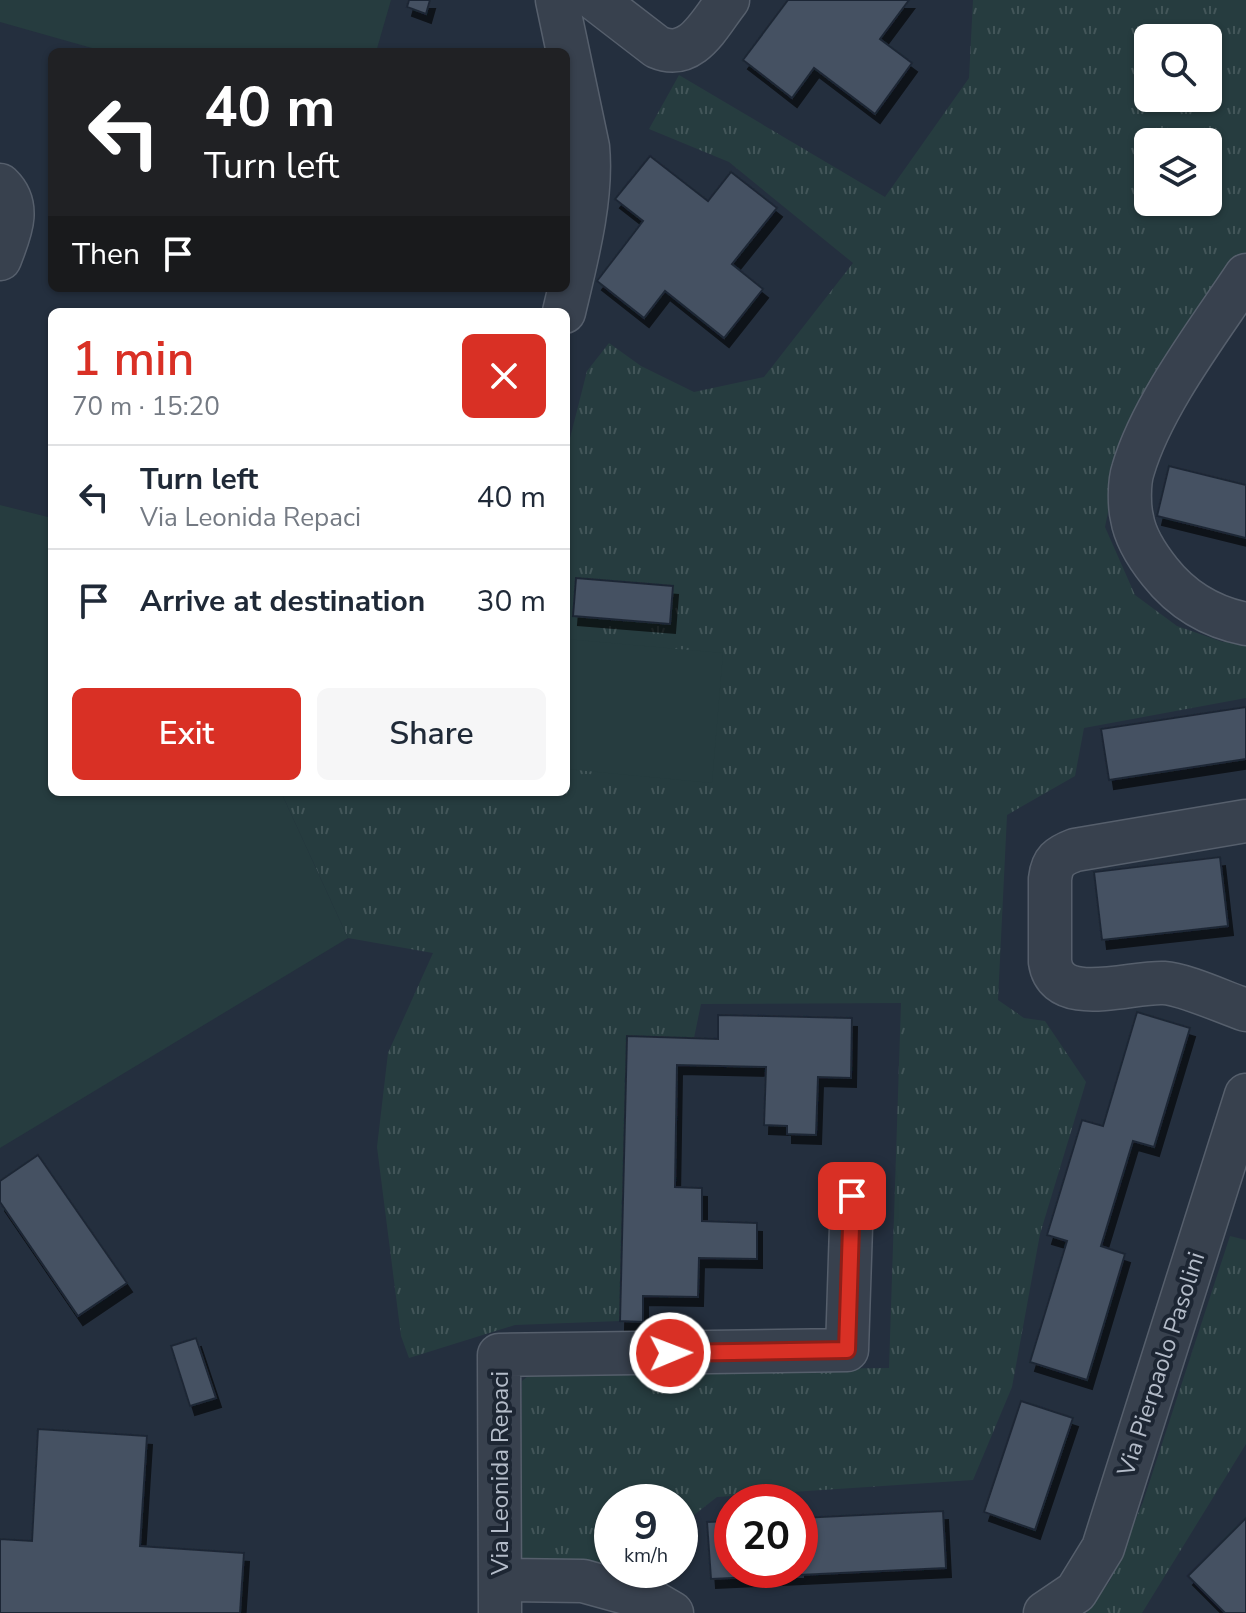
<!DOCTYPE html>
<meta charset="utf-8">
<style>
body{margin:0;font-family:"Nunito Sans",sans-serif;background:#f6f6f7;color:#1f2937;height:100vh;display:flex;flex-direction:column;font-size:30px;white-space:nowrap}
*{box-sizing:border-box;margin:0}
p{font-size:26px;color:#747a83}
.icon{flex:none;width:44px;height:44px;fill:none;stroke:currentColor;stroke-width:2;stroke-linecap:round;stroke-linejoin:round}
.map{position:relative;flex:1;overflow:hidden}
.sheet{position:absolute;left:48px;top:308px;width:522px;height:488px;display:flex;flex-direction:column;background:#fff;border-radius:12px;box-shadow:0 2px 6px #0004}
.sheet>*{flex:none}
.guide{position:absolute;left:48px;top:48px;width:522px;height:244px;border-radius:12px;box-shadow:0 2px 6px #0004;background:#202124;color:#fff;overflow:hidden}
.buttons{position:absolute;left:1134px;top:24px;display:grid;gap:16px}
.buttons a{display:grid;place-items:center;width:88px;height:88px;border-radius:12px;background:#fff;box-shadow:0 2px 6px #0004;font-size:40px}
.speed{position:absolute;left:594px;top:1484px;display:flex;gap:16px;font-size:40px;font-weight:700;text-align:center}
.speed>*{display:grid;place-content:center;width:104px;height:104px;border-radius:50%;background:#fff;box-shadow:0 2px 6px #0004;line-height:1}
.speed small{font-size:20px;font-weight:400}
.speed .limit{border:12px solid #d22;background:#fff;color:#111}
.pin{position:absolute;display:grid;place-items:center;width:68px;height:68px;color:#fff;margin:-34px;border-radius:16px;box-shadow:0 4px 12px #0006}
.me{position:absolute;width:88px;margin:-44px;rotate:89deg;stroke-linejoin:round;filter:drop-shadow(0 0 6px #0008)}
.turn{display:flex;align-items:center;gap:28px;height:168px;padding:0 24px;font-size:36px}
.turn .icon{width:104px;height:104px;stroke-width:2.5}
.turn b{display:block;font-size:56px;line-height:68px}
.then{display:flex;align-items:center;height:76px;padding:0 24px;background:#0003;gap:16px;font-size:30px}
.round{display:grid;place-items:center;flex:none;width:84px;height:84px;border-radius:12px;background:#f6f6f7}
.summary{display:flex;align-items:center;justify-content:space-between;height:136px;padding:0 24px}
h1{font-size:48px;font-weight:600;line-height:60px;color:#d93025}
.button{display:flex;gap:16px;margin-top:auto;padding:16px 24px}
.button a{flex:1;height:92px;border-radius:12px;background:#d93025;color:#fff;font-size:32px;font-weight:600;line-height:92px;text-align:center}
.button a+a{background:#f6f6f7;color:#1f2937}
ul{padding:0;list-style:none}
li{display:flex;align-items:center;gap:24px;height:104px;padding:0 24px;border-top:2px solid #e0e1e3}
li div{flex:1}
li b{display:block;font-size:30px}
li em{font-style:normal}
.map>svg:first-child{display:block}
.grass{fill:url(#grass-tufts);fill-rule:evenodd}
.garden{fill:#263c3f}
.building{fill:#455162;stroke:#1f2835;stroke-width:2;filter:url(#shadow)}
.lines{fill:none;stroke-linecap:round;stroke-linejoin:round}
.minor-casing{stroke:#565f6c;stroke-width:45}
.minor{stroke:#38414e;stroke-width:42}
.route-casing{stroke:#8d1f18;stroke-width:20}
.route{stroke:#d93025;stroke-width:14}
.labels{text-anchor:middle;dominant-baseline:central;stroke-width:8;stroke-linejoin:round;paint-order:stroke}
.street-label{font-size:24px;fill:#b4bcc9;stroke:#1d2633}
</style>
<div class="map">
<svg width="1246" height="1613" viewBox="0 0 1246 1613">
<defs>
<pattern id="grass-tufts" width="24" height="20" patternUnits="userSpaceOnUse" patternTransform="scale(2)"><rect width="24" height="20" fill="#263c3f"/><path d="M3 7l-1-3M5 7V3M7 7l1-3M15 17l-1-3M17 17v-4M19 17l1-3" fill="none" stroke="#435659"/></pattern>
<filter id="shadow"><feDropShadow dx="5" dy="9" stdDeviation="0" flood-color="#0009"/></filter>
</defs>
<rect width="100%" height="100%" fill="#242f3e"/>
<path class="grass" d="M 973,0 L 1246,0 L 1246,252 L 1125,428 L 1105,527 L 1135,595 L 1177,626 L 1223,642 L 1246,638 L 1246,698 L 1084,728 L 1075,776 L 1007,815 L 998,1000 L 1024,1018 L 1045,1021 L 1086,1082 L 1040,1234 L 1012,1387 L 973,1480 L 717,1497 L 680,1526 L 680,1502 L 612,1502 L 612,1565 L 521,1560 L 522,1381 L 533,1372 L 889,1368 L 901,1003 L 701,1004 L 694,1038 L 627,1036 L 620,1321 L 515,1325 L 409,1358 L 401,1336 L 377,1147 L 388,1053 L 433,953 L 348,938 L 281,792 L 566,792 L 566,454 L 587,371 L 609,343 L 641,366 L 694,392 L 764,377 L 853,263 L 729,162 L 649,129 L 679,75 L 885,197 L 969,78 ZM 1148,38 L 1208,38 L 1208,98 L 1148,98 ZM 1148,142 L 1208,142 L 1208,202 L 1148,202 Z
M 1230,1236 L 1246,1240 L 1246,1444 L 1142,1613 L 1086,1613 L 1110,1581 L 1143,1502 Z"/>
<path class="garden" d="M 0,0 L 391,0 L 376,52 L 106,52 L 0,22 Z
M 0,505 L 52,518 L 52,792 L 281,792 L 348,938 L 0,1148 Z
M 566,639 L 723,653 L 712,783 L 566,769 Z"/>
<path class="building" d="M 409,0 L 430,0 L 426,14 L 407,7 Z
M 788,0 L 909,0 L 880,39 L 912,63 L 875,114 L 814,68 L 792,98 L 743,60 Z
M 650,156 L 708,201 L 731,172 L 777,208 L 732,264 L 763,289 L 724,338 L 665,291 L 644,318 L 597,281 L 643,221 L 615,199 Z
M 1169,466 L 1246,485 L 1246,538 L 1157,516 Z
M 576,578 L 673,586 L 670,624 L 573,616 Z
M 1246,707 L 1246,759 L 1109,780 L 1101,729 Z
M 1220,857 L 1228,926 L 1102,940 L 1094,872 Z
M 1137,1012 L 1190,1028 L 1154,1147 L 1133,1141 L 1101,1246 L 1125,1254 L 1087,1380 L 1030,1362 L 1067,1241 L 1047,1235 L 1082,1120 L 1103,1126 Z
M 718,1015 L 852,1018 L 851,1078 L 818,1077 L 816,1135 L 787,1134 L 787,1126 L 764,1125 L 766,1067 L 677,1065 L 675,1187 L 702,1188 L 702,1221 L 757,1223 L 757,1259 L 699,1258 L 698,1297 L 643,1296 L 643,1322 L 620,1321 L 627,1036 L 718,1039 Z
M 38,1155 L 127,1283 L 78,1316 L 0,1202 L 0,1181 Z
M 196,1338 L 216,1398 L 190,1406 L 171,1346 Z
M 1021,1401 L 1073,1418 L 1035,1530 L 984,1512 Z
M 38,1429 L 147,1436 L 140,1546 L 244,1553 L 240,1613 L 0,1613 L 0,1539 L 32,1541 Z
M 943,1511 L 946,1568 L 711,1579 L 707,1522 L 732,1521 L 732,1570 L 800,1570 L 800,1518 Z
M 1246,1518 L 1246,1613 L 1225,1613 L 1188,1576 Z"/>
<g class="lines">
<g class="minor-casing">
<path id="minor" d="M 557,0 L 588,147 C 593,199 576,261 564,312
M 596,0 L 657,47 C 692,62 709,24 728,0
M 0,185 C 23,207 9,234 0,259
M 1246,275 C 1208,332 1152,405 1133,470 C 1129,482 1129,506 1132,518 C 1135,537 1148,557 1160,572 C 1182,600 1211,617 1246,624
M 1246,821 L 1075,850 C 1059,856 1052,861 1050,879 L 1050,962 C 1057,1009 1131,981 1164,983 C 1184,984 1225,1003 1246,1010
M 500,1580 L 583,1581 L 648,1599 L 672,1613
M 500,1613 L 499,1355 L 847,1350 L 852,1196
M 1045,1613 L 1076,1592 L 1103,1548 L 1246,1095"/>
</g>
<use href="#minor" class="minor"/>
</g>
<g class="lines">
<g class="route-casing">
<path id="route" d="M 670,1353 L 847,1350 L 852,1196"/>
</g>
<use href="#route" class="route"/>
</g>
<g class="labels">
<g class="street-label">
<text transform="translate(1161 1364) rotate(-72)">Via Pierpaolo Pasolini</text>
<text transform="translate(500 1473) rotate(-90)">Via Leonida Repaci</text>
</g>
</g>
</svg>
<div class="buttons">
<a><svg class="icon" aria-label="search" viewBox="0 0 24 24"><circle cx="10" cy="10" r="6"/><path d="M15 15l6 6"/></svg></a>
<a><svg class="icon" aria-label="layers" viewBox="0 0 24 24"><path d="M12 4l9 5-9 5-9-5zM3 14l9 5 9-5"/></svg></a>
</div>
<div class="speed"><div>9<small>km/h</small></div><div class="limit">20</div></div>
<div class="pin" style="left:852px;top:1196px;background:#d93025"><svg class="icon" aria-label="arrive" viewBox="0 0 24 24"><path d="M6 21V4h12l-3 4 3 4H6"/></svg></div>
<svg class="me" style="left:670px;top:1353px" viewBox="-20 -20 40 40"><circle r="17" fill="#d93025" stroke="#fff" stroke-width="3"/><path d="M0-11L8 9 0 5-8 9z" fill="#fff"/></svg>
<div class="guide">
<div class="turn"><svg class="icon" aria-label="left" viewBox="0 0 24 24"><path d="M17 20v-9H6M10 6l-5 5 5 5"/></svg><div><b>40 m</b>Turn left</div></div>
<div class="then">Then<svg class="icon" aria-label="arrive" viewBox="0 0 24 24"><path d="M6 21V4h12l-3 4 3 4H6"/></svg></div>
</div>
<section class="sheet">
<div class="summary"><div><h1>1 min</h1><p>70 m · 15:20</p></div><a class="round" style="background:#d93025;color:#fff"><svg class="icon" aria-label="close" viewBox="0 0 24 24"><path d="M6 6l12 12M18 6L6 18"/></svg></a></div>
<ul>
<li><svg class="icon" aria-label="left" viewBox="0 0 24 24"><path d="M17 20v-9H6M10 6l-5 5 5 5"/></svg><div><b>Turn left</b><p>Via Leonida Repaci</p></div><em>40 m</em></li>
<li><svg class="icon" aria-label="arrive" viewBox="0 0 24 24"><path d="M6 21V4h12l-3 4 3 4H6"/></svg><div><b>Arrive at destination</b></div><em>30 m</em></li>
</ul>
<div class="button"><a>Exit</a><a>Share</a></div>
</section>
</div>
